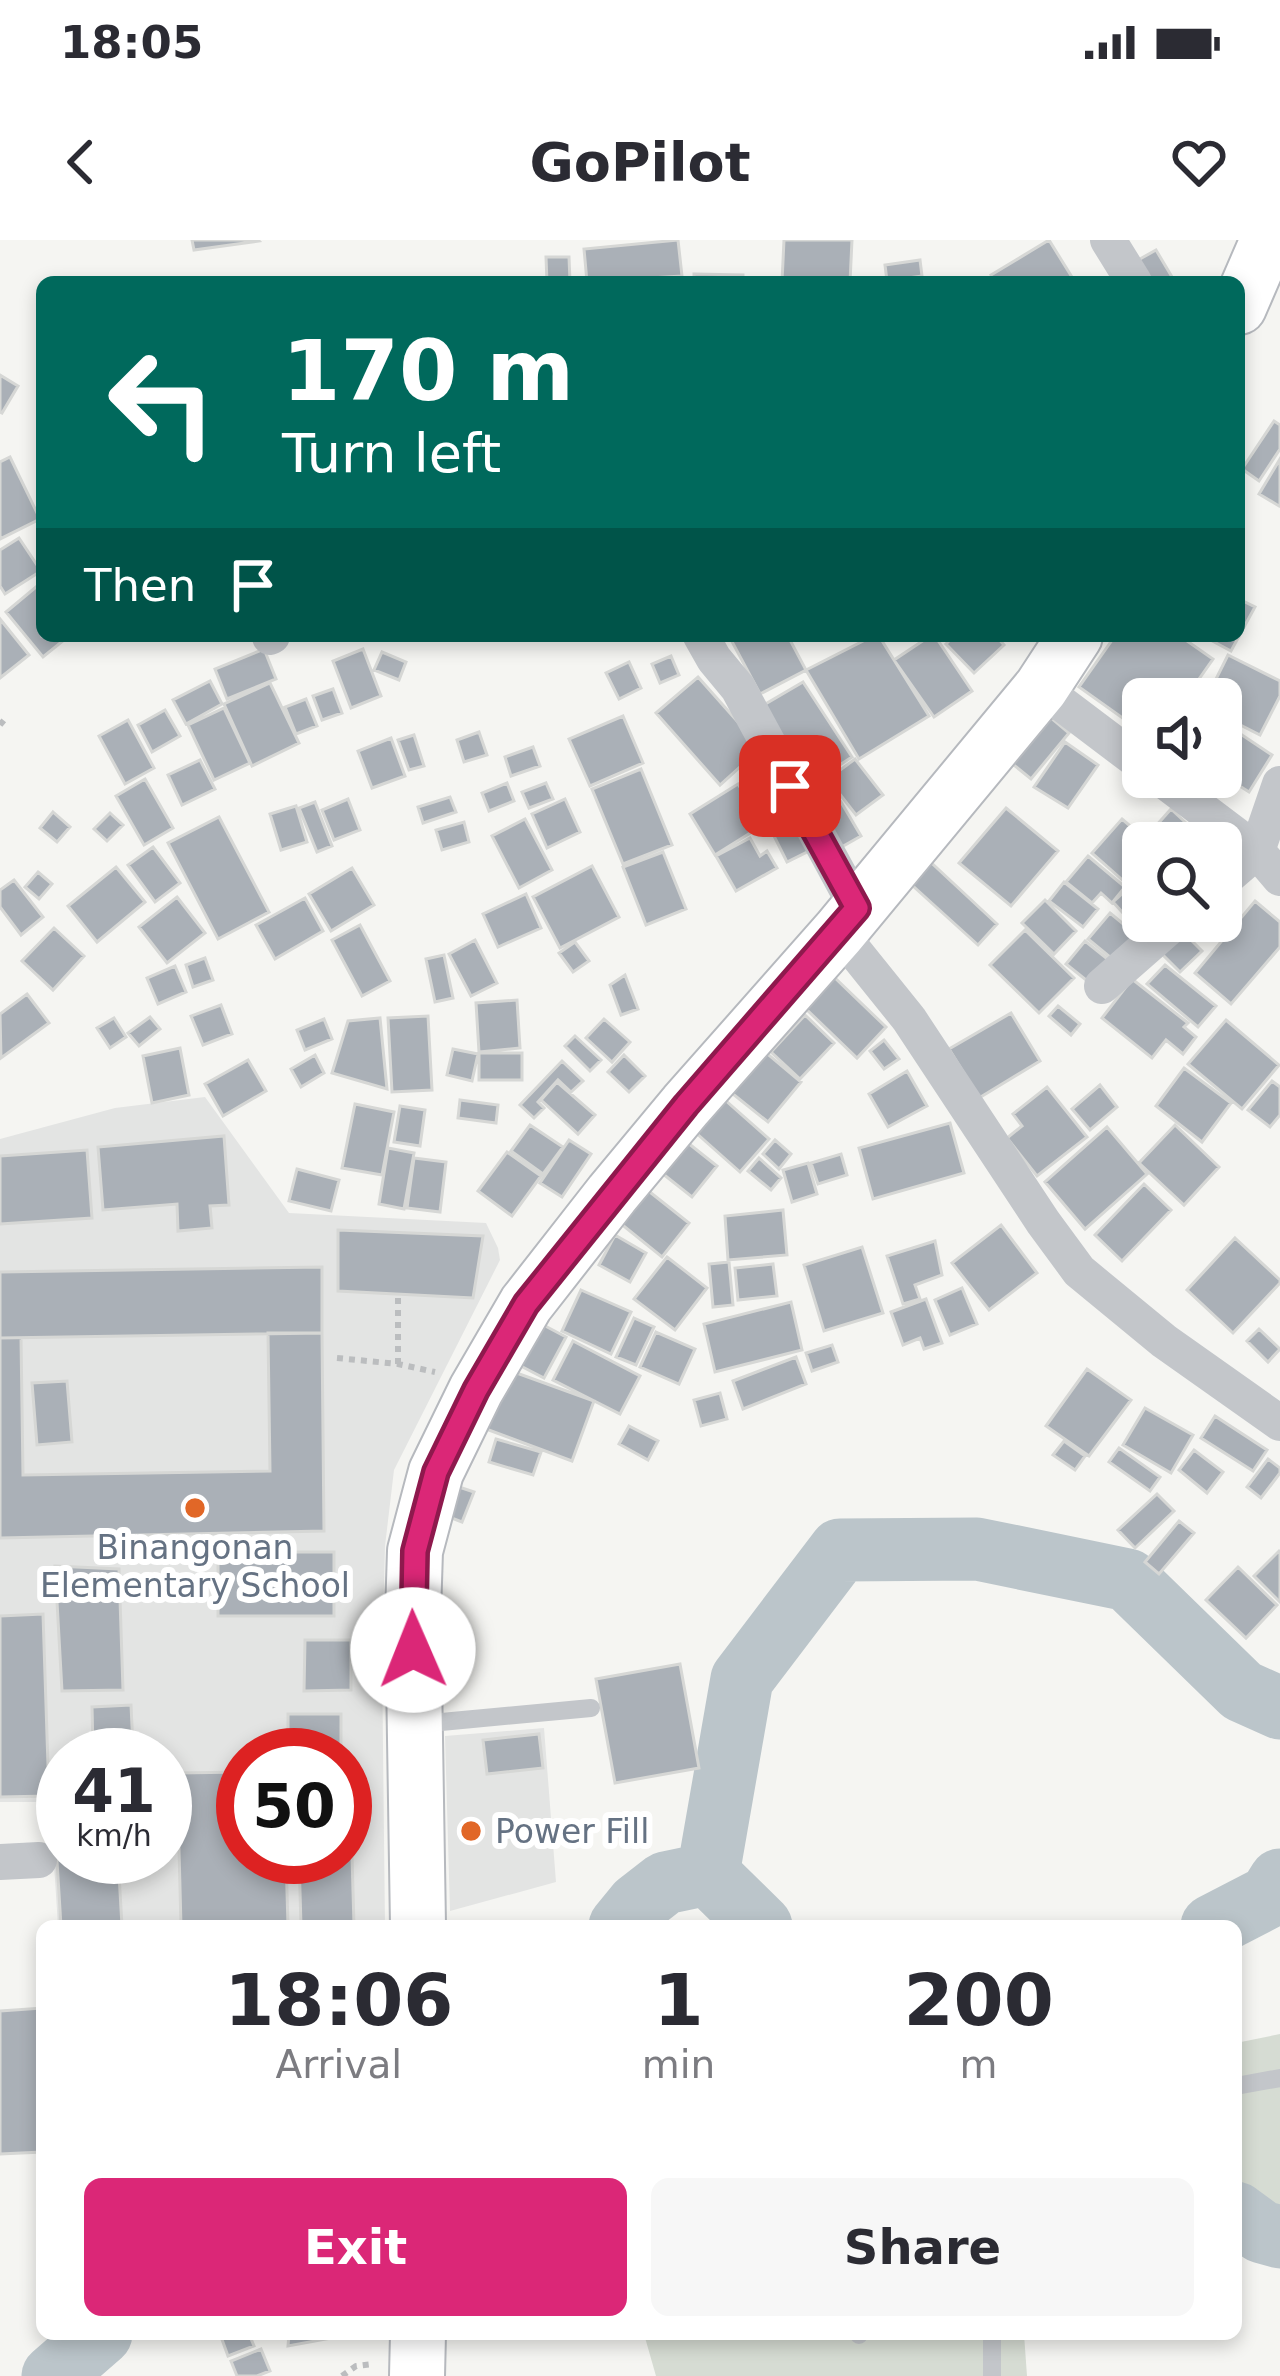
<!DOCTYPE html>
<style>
body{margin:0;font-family:"DejaVu Sans",sans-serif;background:#f7f7f7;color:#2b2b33;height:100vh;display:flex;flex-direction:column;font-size:45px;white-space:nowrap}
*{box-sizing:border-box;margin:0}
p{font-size:39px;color:#7c7c81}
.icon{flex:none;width:66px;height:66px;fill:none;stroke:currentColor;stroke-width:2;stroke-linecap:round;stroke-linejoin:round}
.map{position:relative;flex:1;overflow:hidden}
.drawer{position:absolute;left:36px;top:1680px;width:1206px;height:420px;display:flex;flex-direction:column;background:#fff;border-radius:18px;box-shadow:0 6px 18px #0003}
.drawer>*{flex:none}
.hud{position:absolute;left:36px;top:36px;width:1209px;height:366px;border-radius:18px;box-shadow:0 6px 18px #0003;background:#00695c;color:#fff;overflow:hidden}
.controls{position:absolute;left:1122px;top:438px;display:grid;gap:24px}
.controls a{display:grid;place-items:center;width:120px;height:120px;border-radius:18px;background:#fff;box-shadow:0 6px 18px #0003;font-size:60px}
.speed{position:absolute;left:36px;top:1488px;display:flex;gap:24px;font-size:60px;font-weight:700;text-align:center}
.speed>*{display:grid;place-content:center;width:156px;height:156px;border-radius:50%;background:#fff;box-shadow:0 6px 18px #0003;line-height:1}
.speed small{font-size:30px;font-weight:400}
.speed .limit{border:18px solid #d22;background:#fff;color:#111}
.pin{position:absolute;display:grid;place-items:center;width:102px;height:102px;color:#fff;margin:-51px;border-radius:24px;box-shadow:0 6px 18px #0006}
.me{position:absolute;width:132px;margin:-66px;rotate:359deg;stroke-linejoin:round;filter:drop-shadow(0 0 9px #0008)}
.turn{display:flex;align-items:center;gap:42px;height:252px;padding:0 48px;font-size:54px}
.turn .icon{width:156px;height:156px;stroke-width:2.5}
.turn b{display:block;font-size:84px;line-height:102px}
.then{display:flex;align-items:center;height:114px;padding:0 48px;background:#0003;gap:24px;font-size:45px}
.eta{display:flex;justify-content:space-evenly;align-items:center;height:204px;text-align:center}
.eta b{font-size:72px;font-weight:700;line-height:84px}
.action{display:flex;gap:24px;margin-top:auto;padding:24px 48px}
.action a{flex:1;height:138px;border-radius:18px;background:#db2777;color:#fff;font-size:48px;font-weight:700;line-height:138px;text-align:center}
.action a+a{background:#f7f7f7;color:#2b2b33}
.status{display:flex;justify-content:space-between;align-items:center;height:84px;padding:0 60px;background:#fff;direction:ltr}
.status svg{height:33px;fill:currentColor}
header{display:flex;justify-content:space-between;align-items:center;height:156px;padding:0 48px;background:#fff;font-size:54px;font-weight:700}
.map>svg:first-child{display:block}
.built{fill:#e3e4e3;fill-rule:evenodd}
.green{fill:#d6dcd3}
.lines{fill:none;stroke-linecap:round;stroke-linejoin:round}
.river{stroke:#bbc5ca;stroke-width:63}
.building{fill:#aab0b7;stroke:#d6d7d5;stroke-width:3}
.secondary-casing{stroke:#b6b9be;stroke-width:58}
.path{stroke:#bbbdbf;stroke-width:6;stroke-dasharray:6 6;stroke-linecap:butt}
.service{stroke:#c3c6ca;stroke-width:18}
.minor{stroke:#c3c6ca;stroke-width:36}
.secondary{stroke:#fff;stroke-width:54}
.route-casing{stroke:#8e194d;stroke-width:30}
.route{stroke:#db2777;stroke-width:21}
.poi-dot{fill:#e16727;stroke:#fff;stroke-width:4.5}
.labels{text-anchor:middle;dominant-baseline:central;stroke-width:12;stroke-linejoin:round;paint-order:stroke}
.poi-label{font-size:33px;fill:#657283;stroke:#fff}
</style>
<div class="status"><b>18:05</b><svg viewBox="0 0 49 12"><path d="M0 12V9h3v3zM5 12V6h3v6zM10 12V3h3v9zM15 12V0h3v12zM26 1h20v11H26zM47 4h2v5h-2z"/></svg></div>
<header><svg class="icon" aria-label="back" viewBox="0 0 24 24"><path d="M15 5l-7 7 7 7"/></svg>GoPilot<svg class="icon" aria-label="heart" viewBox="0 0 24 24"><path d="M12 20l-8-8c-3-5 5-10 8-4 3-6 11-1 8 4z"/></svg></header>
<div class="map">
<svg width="1280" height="2136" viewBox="0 0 1280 2136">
<rect width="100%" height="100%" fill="#f5f5f2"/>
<path class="built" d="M 205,857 L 289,973 L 486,983 L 498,1008 L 500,1020 L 394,1230 L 385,1306 L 382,1417 L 385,1686 L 58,1686 L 50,1562 L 0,1562 L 0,899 L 115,868 ZM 63,1515 L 165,1515 L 165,1617 L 63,1617 ZM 243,1515 L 345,1515 L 345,1617 L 243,1617 Z
M 544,1488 L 556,1642 L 450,1671 L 445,1496 Z"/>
<path class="green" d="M 1280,1794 L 1280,1981 L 1236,1963 L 1236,1803 Z
M 644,2094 L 1024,2094 L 1027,2136 L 656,2136 Z"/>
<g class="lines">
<path class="river" d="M 708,1634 L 742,1439 L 840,1310 L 977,1309 L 1128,1340 L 1242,1451 L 1280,1468
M 620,1686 L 638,1664 L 665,1643 L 708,1634 L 761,1686
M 1212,1686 L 1270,1656 L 1280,1640
M 1236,1973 L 1262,1992 L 1280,1997
M 53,2136 L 101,2094"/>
</g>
<path class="building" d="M 192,0 L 258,0 L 259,1 L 194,10 Z
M 678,0 L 682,36 L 587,42 L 584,9 Z
M 784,0 L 852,0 L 850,42 L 782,42 Z
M 1049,0 L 1075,42 L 995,42 L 991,35 Z
M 1156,10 L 1175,42 L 1141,42 L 1131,24 Z
M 546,17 L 569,17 L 570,42 L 547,42 Z
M 920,20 L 922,36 L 887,41 L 885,25 Z
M 694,34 L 743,35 L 743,42 L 694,42 Z
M 0,135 L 18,146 L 2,173 L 0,172 Z
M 1274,181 L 1280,185 L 1280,209 L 1259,241 L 1242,229 Z
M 10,217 L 40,279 L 0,299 L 0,222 Z
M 1280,219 L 1280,264 L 1279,266 L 1259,254 Z
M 19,298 L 41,331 L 5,354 L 0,346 L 0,310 Z
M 42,342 L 42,396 L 69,396 L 43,417 L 6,372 Z
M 1239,359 L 1255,367 L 1231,411 L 1203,396 L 1239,396 Z
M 0,379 L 29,415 L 0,438 Z
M 729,396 L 798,396 L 790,400 L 806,430 L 760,454 Z
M 873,396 L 879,396 L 929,476 L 859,519 L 806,430 Z
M 930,396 L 935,396 L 972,451 L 934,477 L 894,420 Z
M 954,396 L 996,396 L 1004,405 L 974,433 L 946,404 Z
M 1115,396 L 1180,396 L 1213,419 L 1185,459 L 1161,442 L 1149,459 L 1143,459 L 1143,468 L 1131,484 L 1079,447 Z
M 264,409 L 276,439 L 227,459 L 215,429 Z
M 363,409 L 381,456 L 351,468 L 333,421 Z
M 382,412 L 406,422 L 399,440 L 374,430 Z
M 1228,415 L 1280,441 L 1280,456 L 1260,495 L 1221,475 L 1221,459 L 1206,459 Z
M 671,416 L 679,435 L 660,443 L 652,424 Z
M 629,422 L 641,448 L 619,459 L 606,433 Z
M 698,437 L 761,508 L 720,545 L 656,473 Z
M 210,441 L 222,464 L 186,484 L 173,460 Z
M 803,442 L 852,517 L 818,539 L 803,519 L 795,522 L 762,466 Z
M 270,443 L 299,503 L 252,526 L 224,464 Z
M 333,449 L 342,473 L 322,480 L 313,456 Z
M 306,459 L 317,486 L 296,494 L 285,467 Z
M 224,468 L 250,523 L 214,540 L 188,485 Z
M 165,470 L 180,496 L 152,512 L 138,485 Z
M 1043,471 L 1069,493 L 1031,539 L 1004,517 Z
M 623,476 L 643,523 L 590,546 L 569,499 Z
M 128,480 L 154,528 L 125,544 L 99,496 Z
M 1221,481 L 1272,515 L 1249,552 L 1221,534 Z
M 479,492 L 487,515 L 464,522 L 457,500 Z
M 414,495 L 424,526 L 409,530 L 398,500 Z
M 391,498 L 405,536 L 372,548 L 358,511 Z
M 1065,502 L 1098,525 L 1068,568 L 1034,547 Z
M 533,507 L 540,526 L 511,536 L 505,517 Z
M 855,519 L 883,555 L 856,575 L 828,539 Z
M 200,520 L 215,549 L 182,565 L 168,535 Z
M 764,528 L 780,548 L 759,566 L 742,546 Z
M 641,529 L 672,605 L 623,624 L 592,549 Z
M 145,539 L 173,588 L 144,605 L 116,556 Z
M 507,543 L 514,561 L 489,571 L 482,553 Z
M 546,543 L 553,559 L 529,568 L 522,552 Z
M 738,544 L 754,569 L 745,575 L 755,590 L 715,615 L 690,574 Z
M 450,557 L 456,572 L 423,583 L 418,567 Z
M 348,559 L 360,590 L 334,600 L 322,570 Z
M 565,559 L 580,592 L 547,608 L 532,574 Z
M 315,562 L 332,606 L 317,612 L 299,568 Z
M 841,562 L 861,596 L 831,613 L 811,579 Z
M 296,566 L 307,602 L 281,610 L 270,574 Z
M 1006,568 L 1058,611 L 1011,666 L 959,623 Z
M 797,569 L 817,607 L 787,622 L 768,584 Z
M 1171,569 L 1185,582 L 1169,600 L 1155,587 Z
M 53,572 L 70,587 L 57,602 L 40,588 Z
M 110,573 L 123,585 L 107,601 L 94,589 Z
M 219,577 L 269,672 L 218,699 L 168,603 Z
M 525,579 L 552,630 L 519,648 L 492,596 Z
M 1122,579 L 1150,603 L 1143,603 L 1143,627 L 1127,644 L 1092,613 Z
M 464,582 L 469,602 L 442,610 L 436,590 Z
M 750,598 L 760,616 L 767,611 L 777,628 L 736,651 L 716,616 Z
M 153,607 L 180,643 L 155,662 L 128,625 Z
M 663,612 L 686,669 L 646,685 L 623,627 Z
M 923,615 L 997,684 L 978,705 L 903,637 Z
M 1088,616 L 1125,647 L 1112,663 L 1101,653 L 1092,663 L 1066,642 Z
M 592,626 L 619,677 L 560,708 L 533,657 Z
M 116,627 L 145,662 L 97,702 L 68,666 Z
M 352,628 L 374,665 L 331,691 L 309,654 Z
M 38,632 L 52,644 L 39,659 L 25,647 Z
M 1141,637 L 1143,681 L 1164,681 L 1146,698 L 1113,662 Z
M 14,640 L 43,677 L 21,695 L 0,667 L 0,650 Z
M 1064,642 L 1098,669 L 1083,687 L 1049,661 Z
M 526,654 L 541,688 L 498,707 L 483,674 Z
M 177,657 L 205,693 L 167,723 L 139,687 Z
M 305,658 L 323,691 L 275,719 L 256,685 Z
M 1045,660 L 1076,691 L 1054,714 L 1022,683 Z
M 1255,661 L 1280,682 L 1280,707 L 1231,764 L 1195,733 Z
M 1110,673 L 1144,701 L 1122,727 L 1088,699 Z
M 360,685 L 390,741 L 362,756 L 332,700 Z
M 54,688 L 84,716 L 53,750 L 22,721 Z
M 1025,690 L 1074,738 L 1039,773 L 990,725 Z
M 1183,692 L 1202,711 L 1180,732 L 1161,713 Z
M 475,700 L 497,743 L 471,756 L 449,714 Z
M 1085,701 L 1110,721 L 1091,744 L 1066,724 Z
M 575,702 L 589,721 L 573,732 L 559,713 Z
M 444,715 L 453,758 L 435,762 L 426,719 Z
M 205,718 L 213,740 L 193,747 L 186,725 Z
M 1165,725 L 1216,766 L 1198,787 L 1147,744 Z
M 175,726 L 186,752 L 158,764 L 147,738 Z
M 625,735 L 638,769 L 621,775 L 610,745 Z
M 834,737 L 886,787 L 857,818 L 805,768 Z
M 1132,739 L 1188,783 L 1184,787 L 1196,797 L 1183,814 L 1166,800 L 1152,818 L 1102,778 Z
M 27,754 L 49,783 L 1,818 L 0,774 Z
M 517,760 L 520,808 L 479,812 L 476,763 Z
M 221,765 L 232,794 L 203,805 L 191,776 Z
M 1058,766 L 1080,784 L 1071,795 L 1049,776 Z
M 1011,773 L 1040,821 L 979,858 L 949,809 Z
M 805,775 L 834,803 L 800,839 L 771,812 Z
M 428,776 L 432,850 L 392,852 L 388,778 Z
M 150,777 L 160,789 L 139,806 L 128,793 Z
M 114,778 L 126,797 L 110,808 L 97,788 Z
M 380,778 L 387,849 L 332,833 L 348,781 Z
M 324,779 L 332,799 L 305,810 L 297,790 Z
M 604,779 L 630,802 L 612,822 L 586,798 Z
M 1226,780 L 1279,825 L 1242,869 L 1188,824 Z
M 575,796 L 601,820 L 590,831 L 565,806 Z
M 884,800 L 899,819 L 884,829 L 870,811 Z
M 752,801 L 801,842 L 768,882 L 718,842 Z
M 180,808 L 189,855 L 152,863 L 143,816 Z
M 453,809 L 478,814 L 472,841 L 447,835 Z
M 479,813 L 522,813 L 522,840 L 479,840 Z
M 315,815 L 324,833 L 301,847 L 291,829 Z
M 624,815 L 645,836 L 629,852 L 608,832 Z
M 248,820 L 266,851 L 223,876 L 205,844 Z
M 562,821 L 583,841 L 571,852 L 558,840 L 538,862 L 544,868 L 534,878 L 520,865 Z
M 1184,828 L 1231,863 L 1202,902 L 1156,866 Z
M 907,831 L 927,866 L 888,887 L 869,854 Z
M 1272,841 L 1280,847 L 1280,875 L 1270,887 L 1248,870 Z
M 557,842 L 595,875 L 578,894 L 541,860 Z
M 1100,845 L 1117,867 L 1090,890 L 1072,869 Z
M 1047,847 L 1087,897 L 1037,936 L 1007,898 L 1022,886 L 1013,874 Z
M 716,852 L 769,899 L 740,932 L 686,884 Z
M 460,860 L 498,865 L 496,883 L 458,878 Z
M 355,864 L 394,872 L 382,935 L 342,928 Z
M 400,866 L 425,870 L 420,906 L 394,902 Z
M 950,883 L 964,933 L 873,959 L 859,908 Z
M 530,885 L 563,907 L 543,934 L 511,911 Z
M 1175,885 L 1219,927 L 1184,965 L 1139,923 Z
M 1107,887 L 1147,934 L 1085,989 L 1045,942 Z
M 224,896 L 229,965 L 210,966 L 212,988 L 178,991 L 177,964 L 103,970 L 98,907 Z
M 569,900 L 591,914 L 562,957 L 540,943 Z
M 775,900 L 791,914 L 779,929 L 763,914 Z
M 688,903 L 717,926 L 692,957 L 663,934 Z
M 388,908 L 414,913 L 404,969 L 379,964 Z
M 87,910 L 92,978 L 0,984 L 0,916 Z
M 507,912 L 541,936 L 512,976 L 478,951 Z
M 841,914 L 847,935 L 818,944 L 811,923 Z
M 414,918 L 446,922 L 440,972 L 407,968 Z
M 759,918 L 781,938 L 771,950 L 748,931 Z
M 808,923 L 817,954 L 792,962 L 783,930 Z
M 297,929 L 339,940 L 331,971 L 289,961 Z
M 1144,944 L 1171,970 L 1122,1021 L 1095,995 Z
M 641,945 L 689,983 L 662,1017 L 615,979 Z
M 783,970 L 787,1015 L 728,1020 L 725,976 Z
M 1001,985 L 1037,1033 L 989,1070 L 952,1023 Z
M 338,990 L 483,996 L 473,1058 L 338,1051 Z
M 615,995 L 646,1013 L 630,1042 L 599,1025 Z
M 1235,998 L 1280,1040 L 1280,1043 L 1233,1093 L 1187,1050 Z
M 935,1001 L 942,1035 L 915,1045 L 920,1059 L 903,1064 L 887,1016 Z
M 862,1007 L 883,1073 L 824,1091 L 804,1025 Z
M 667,1017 L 707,1048 L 675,1090 L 634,1059 Z
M 729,1022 L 733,1065 L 713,1067 L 709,1024 Z
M 773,1024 L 777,1056 L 738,1060 L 735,1028 Z
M 322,1027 L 322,1093 L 0,1098 L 0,1032 Z
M 962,1048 L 977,1084 L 950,1095 L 935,1060 Z
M 581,1050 L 631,1072 L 611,1114 L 562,1091 Z
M 926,1059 L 942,1103 L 924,1109 L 920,1098 L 903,1105 L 891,1072 Z
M 791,1062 L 802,1110 L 715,1132 L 704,1084 Z
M 634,1078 L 654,1087 L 636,1125 L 616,1117 Z
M 534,1080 L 566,1097 L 544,1138 L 511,1121 Z
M 1259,1089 L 1280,1109 L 1268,1122 L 1247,1101 Z
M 656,1092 L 695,1109 L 679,1144 L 640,1127 Z
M 268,1093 L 322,1093 L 324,1291 L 0,1298 L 0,1098 L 21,1098 L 23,1235 L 270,1231 Z
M 573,1101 L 640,1136 L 620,1174 L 553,1140 Z
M 832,1105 L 838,1122 L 812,1131 L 806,1113 Z
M 796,1117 L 806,1144 L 743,1169 L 733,1141 Z
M 492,1124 L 594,1161 L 572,1221 L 470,1183 Z
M 1087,1129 L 1131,1160 L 1089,1216 L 1046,1186 Z
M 67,1141 L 72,1202 L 37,1205 L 32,1143 Z
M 720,1153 L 727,1179 L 701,1186 L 694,1160 Z
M 1145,1168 L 1193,1195 L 1171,1233 L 1123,1205 Z
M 1215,1176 L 1267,1210 L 1253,1231 L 1201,1198 Z
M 629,1186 L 658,1201 L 648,1220 L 619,1204 Z
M 496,1199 L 541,1212 L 533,1235 L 489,1222 Z
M 1064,1201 L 1085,1216 L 1075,1230 L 1053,1215 Z
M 1119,1208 L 1160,1237 L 1150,1251 L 1109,1222 Z
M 1194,1210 L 1223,1232 L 1207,1253 L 1179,1230 Z
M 1268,1219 L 1280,1228 L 1280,1233 L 1261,1258 L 1247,1247 Z
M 453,1245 L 474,1252 L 462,1282 L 441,1274 Z
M 1157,1254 L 1174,1271 L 1135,1308 L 1118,1290 Z
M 1179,1281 L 1194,1293 L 1159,1334 L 1145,1322 Z
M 1279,1311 L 1280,1312 L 1280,1362 L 1254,1336 Z
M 218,1312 L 334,1312 L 334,1376 L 218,1376 Z
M 55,1326 L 119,1329 L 123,1450 L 62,1451 Z
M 1238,1327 L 1277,1365 L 1246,1398 L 1206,1360 Z
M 43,1374 L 49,1556 L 0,1557 L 0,1376 Z
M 305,1400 L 351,1400 L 351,1450 L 304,1451 Z
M 680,1424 L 699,1528 L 615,1543 L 596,1439 Z
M 131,1465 L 133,1507 L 93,1508 L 92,1467 Z
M 288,1474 L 341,1474 L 341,1515 L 288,1515 Z
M 539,1494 L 543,1528 L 487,1534 L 483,1500 Z
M 63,1522 L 63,1617 L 118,1617 L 122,1686 L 61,1686 L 51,1523 Z
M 243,1532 L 243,1617 L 286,1617 L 288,1686 L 181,1686 L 177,1533 Z
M 345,1615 L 352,1615 L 354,1686 L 301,1686 L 299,1617 Z
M 42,1768 L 42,1912 L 0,1914 L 0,1771 Z
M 220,2094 L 249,2094 L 254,2106 L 228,2116 Z
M 289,2094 L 353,2094 L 288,2106 Z
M 261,2109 L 270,2131 L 257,2136 L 237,2136 L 231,2121 Z"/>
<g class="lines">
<g class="secondary-casing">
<path id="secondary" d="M 1239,67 L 1268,0
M 418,1686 L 413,1373 L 415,1311 L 436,1232 L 476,1150 L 526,1064 L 612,954 L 686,865 L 839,692 L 1041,448 L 1075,396
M 417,2136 L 418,2094"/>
</g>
<path class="path" d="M 0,485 L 4,480
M 337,1118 L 398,1124 L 435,1132
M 398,1124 L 398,1055
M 342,2136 L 356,2126 L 372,2124"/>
<path class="service" d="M 420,1484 L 591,1468
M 1236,1846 L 1280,1838
M 992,2094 L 992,2136
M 859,2095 L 859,2094"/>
<path class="minor" d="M 1108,0 L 1134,42
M 701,396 L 714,419 L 738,448 L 857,668
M 270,397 L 272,396
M 1041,448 L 1143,525
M 1159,537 L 1257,611 L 1280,638
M 1221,642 L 1257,611 L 1280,544
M 839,692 L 909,779 L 1043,982 L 1079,1031 L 1164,1101 L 1280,1183
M 1102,746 L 1176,681
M 0,1622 L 39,1620"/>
<use href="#secondary" class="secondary"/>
</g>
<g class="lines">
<g class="route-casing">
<path id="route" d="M 413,1410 L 415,1311 L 436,1232 L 476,1150 L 526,1064 L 686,865 L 857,668 L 790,546"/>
</g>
<use href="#route" class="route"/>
</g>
<g class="poi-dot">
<circle cx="195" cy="1268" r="12"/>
<circle cx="471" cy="1591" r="12"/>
</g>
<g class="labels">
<g class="poi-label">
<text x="195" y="1307">Binangonan<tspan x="195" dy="38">Elementary School</tspan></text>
<text x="495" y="1591" text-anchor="start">Power Fill</text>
</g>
</g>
</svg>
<div class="controls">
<a><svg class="icon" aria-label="sound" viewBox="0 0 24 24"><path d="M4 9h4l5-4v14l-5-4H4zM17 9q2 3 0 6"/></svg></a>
<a><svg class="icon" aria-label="search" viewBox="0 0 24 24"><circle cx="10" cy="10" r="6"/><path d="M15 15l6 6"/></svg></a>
</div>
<div class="speed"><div>41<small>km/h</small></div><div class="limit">50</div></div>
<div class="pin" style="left:790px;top:546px;background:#d93025"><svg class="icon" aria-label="arrive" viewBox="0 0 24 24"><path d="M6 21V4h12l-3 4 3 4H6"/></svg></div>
<svg class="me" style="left:413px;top:1410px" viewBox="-20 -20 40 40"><circle r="19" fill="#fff"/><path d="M0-13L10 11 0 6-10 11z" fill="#db2777"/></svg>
<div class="hud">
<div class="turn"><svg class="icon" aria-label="left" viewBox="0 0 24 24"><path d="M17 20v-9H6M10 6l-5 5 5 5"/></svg><div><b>170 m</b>Turn left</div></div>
<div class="then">Then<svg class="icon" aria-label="arrive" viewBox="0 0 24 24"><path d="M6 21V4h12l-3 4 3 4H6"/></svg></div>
</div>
<section class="drawer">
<div class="eta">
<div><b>18:06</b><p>Arrival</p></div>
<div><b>1</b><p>min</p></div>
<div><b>200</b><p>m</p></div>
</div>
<div class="action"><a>Exit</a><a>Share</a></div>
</section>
</div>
